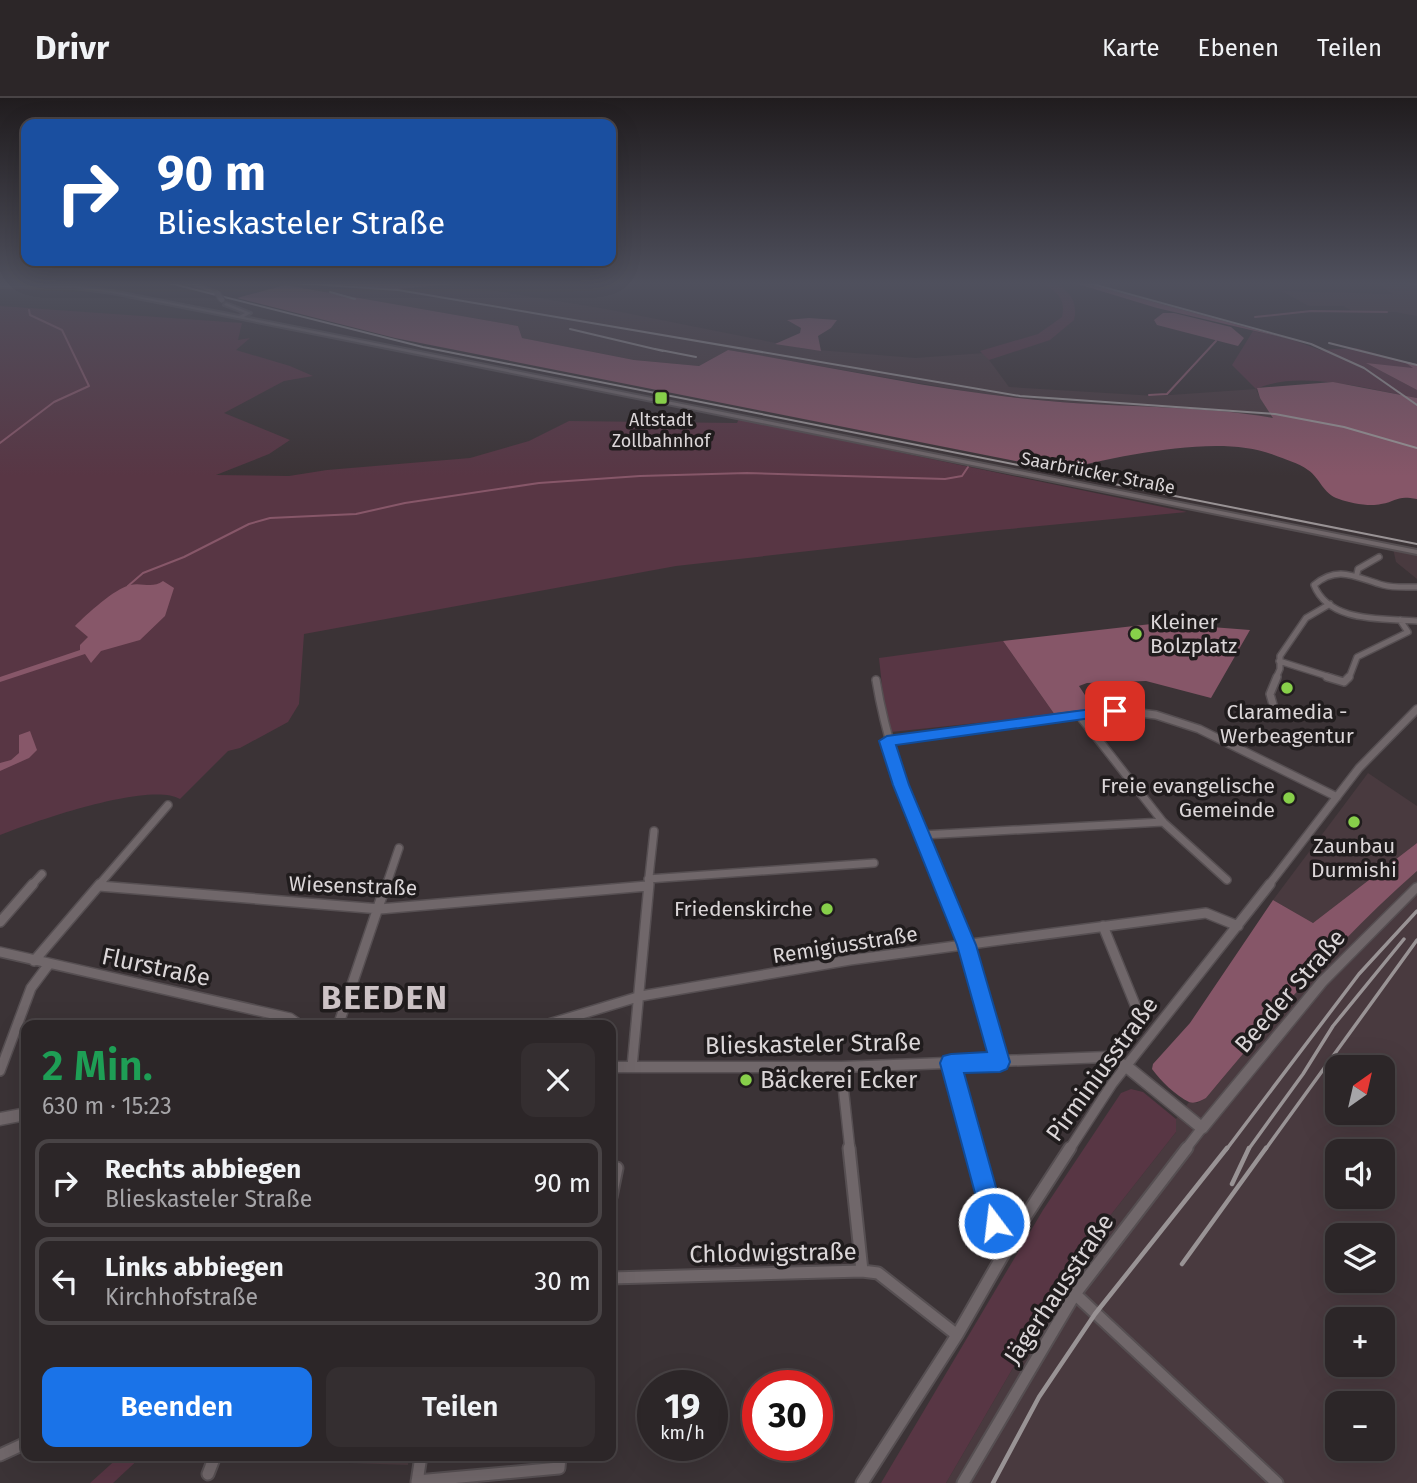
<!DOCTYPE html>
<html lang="de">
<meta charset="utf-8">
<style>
body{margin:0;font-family:"Fira Sans",sans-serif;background:#342e30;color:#f1f3f6;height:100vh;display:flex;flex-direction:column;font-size:26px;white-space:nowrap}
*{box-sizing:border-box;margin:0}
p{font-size:23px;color:#a6a5a8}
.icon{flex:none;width:38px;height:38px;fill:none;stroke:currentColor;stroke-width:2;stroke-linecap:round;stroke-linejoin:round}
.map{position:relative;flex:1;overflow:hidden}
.sheet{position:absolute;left:21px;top:922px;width:595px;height:441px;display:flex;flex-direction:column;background:#2c2628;border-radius:14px;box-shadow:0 7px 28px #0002,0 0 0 2px #484345}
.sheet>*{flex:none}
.banner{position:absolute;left:21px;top:21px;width:595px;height:147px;border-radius:14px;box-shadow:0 7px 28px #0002,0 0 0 2px #484345;background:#1a4fa0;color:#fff;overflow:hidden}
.needle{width:46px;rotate:34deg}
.buttons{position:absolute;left:1325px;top:957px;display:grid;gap:14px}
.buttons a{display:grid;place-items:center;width:70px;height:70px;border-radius:14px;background:#2c2628;box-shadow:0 7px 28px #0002,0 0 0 2px #484345;font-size:35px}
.speed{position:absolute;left:637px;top:1272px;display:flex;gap:14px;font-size:35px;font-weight:700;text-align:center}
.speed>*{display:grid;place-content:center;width:91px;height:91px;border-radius:50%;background:#2c2628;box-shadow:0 7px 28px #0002,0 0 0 2px #484345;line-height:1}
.speed small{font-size:18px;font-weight:400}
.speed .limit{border:10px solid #d22;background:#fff;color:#111}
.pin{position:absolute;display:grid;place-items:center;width:60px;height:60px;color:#fff;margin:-30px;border-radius:14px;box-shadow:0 4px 10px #0006}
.me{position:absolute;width:77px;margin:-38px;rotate:345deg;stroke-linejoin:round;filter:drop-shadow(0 0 5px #0008)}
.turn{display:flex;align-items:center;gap:24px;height:147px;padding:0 21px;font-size:32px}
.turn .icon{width:91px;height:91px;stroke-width:2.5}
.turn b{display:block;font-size:49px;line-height:60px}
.round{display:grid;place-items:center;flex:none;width:74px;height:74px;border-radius:14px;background:#342e30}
.headline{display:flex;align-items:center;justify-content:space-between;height:119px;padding:0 21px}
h1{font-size:42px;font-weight:600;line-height:52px;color:#1e9e55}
.action{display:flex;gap:14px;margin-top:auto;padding:14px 21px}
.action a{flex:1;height:80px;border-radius:14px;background:#1a73e8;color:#fff;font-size:28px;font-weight:600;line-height:80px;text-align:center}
.action a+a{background:#342e30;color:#f1f3f6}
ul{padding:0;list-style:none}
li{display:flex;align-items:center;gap:21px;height:88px;margin:0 14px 10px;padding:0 7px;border:4px solid #484345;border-radius:14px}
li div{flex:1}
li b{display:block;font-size:26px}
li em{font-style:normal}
header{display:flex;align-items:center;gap:42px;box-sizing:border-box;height:98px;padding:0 35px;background:#2c2628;border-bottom:2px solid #484345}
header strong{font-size:33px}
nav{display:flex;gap:38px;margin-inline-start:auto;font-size:24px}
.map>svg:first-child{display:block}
.built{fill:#493a3f;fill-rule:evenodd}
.green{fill:#583644}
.forest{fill:#865668}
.water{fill:#875769}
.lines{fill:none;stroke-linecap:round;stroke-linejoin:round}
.stream{stroke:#875769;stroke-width:2}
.minor-far4-casing{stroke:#564f52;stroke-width:5}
.minor-far3-casing{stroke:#564f52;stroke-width:8}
.minor-far2-casing{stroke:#564f52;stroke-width:10}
.minor-far1-casing{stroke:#564f52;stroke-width:12}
.minor-casing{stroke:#564f52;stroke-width:15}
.tertiary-casing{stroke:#564f52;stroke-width:3}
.secondary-casing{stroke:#564f52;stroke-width:4}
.minor-far4{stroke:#70676a;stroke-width:3.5}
.minor-far3{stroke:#70676a;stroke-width:5}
.minor-far2{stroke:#70676a;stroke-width:7}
.minor-far1{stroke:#70676a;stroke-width:9}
.minor{stroke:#70676a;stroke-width:11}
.tertiary{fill:#70676a;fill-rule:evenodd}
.secondary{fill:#70676a;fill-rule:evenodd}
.rail-far2{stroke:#999395;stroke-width:2}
.rail-far1{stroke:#999395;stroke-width:3.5}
.rail{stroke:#999395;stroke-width:4.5}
.secondary-bridge-casing{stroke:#564f52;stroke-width:7;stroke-linecap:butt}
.secondary-bridge{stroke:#70676a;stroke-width:5}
.route{fill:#1a73e8;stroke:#114b97;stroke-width:2}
.poi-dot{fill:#87cf4a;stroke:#201c1d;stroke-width:2.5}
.labels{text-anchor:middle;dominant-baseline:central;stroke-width:7;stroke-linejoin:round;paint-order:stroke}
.far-poi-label{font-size:18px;fill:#dbd6d8;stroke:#201c1d}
.far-street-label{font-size:18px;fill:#dbd6d8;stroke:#201c1d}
.poi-label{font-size:21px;fill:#dbd6d8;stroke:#201c1d}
.street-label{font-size:21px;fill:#dbd6d8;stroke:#201c1d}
.near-street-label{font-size:24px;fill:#dbd6d8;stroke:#201c1d}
.near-poi-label{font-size:24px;fill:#dbd6d8;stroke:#201c1d;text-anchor:start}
.near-district-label{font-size:33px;font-weight:bold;letter-spacing:2px;fill:#cdc3c6;stroke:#201c1d}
</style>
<header>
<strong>Drivr</strong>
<nav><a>Karte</a><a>Ebenen</a><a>Teilen</a></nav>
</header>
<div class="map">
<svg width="1417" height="1385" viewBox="0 0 1417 1385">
<rect width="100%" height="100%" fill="#3b3336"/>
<path class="built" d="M 268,184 L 398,191 L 453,186 L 606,211 L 806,251 L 915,260 L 984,255 L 1009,289 L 1156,298 L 1256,291 L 1260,300 L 1271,310 L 1274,320 L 1049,303 L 976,295 L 728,252 L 699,268 L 634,262 L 522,240 L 518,228 Z
M 1377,186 L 1417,188 L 1417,218 L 1395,214 L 1353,214 L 1344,208 L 1309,208 L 1281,193 L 1393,196 Z
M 1392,446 L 1417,450 L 1417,481 L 1396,464 Z
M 1368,675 L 1417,708 L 1417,745 L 1313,825 L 1273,802 Z
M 1417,773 L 1417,1385 L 946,1385 L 1028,1244 L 1102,1128 L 1176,1034 L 1176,1021 L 1189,1004 L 1197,1005 L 1206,1000 L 1298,890 L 1379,806 ZM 1337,970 L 1382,970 L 1382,1015 L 1337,1015 ZM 1337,1054 L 1382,1054 L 1382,1099 L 1337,1099 ZM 1337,1138 L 1382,1138 L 1382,1183 L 1337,1183 ZM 1337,1222 L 1382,1222 L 1382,1267 L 1337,1267 ZM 1337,1306 L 1382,1306 L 1382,1351 L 1337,1351 Z
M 230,1358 L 409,1358 L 408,1367 L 229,1361 Z"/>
<path class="green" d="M 1041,184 C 1062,184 1080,199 1074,222 L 1050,242 L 989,262 L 980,253 L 1038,236 L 1062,219 C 1066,200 1057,194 1041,184 Z
M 0,208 L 242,225 L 238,242 L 250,240 L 236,252 L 290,268 L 313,278 L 284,283 L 224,315 L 290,342 L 269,356 L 216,377 L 289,378 L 327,372 L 470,360 L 529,343 L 569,323 L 737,325 L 739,321 L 1187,414 L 988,433 L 676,468 L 304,536 L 299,606 L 288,624 L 240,650 L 228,653 L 180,701 C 150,683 35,723 0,737 Z
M 1253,233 L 1293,242 L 1320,252 L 1356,250 L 1403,263 L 1415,271 L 1368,266 L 1417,292 L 1417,300 C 1371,292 1300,271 1256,291 L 1232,267 Z
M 1003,543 L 1055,617 L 891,634 L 883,597 L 879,560 Z
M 1131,991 L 1143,994 L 1176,1021 L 1176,1034 L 1102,1128 L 1028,1244 L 946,1385 L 881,1385 L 1043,1112 L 1121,995 Z
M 120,1358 L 142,1358 L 113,1385 L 90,1385 Z"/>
<path class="forest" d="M 304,184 L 443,184 L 453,186 L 398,191 Z
M 1071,184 L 1081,184 L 1293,242 L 1157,210 Z
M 285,187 L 518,228 L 522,240 L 634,262 L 699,268 L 728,252 C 834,269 941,294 1049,303 C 1124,310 1199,307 1273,320 L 1260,300 L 1257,290 L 1333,284 L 1417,300 L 1417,401 C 1396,397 1398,403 1381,406 C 1370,409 1350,405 1339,401 C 1323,396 1320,380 1308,372 C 1299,365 1284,361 1274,357 C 1218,335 1118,359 1061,372 L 395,240 L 237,200 Z
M 809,220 L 837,222 L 831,230 L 818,238 L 821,253 L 775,246 L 800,235 L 801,230 L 787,222 Z
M 1403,263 L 1417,266 L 1417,292 L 1366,265 L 1413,270 Z
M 1160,525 L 1250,532 L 1211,600 L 1146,583 L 1087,585 L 1079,588 L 1094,611 L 1055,617 L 1003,543 Z
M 1417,745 L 1417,773 C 1339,841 1273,920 1206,1000 C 1200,1003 1195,1006 1189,1004 C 1176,998 1160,982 1152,971 L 1153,966 L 1190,925 L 1273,802 L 1313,825 Z"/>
<path class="water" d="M 1163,215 L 1174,215 L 1231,229 L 1244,240 L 1238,248 L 1157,227 L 1154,222 Z
M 163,483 L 174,490 L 165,518 L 140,542 L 101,553 L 91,565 L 85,556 L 0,584 L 0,579 L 80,552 L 80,547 L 88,539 L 75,528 C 87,516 114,491 130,487 C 142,484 152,491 163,483 Z
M 30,633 L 37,652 L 29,660 L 0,673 L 0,665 L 11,662 L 19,655 L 19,637 Z"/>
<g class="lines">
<path class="stream" d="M 1255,219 L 1311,213 L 1387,214
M 1149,297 L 1167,296 L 1216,243
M 0,345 L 54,304 L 89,288 L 62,232 L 30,217 L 29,212
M 128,488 L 143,475 L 184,459 L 249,426 L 270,420 L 356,416 L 405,405 L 539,385 L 640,378 L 747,375 L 945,381 L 962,378 L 968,369"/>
<g class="minor-far4-casing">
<path id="minor-far4" d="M 1409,184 L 1417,185"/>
</g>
<g class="minor-far3-casing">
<path id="minor-far3" d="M 1357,476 L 1358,471 L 1379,459
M 1417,489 C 1406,489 1394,490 1383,487 C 1357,480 1338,466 1314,487 C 1329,525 1382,520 1417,523
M 1279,563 L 1333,580
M 1276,580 L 1280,571 L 1280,558 L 1306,520 L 1330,506
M 1349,580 L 1357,559 L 1408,534 L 1400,522"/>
</g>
<g class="minor-far2-casing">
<path id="minor-far2" d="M 1327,579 L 1344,584 L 1349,579
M 876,582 C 888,655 915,721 943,788
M 1274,610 L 1270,596 L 1277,579
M 1079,617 L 1163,724 L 1227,782
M 887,643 L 1079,617 L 1132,614 L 1156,617 L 1199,631 L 1337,699
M 922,737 L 1163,724
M 648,781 L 874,765
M 31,788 L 42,776
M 98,788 L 168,707
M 99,788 L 102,788
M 386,788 L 399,750
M 644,788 L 647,788
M 648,788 L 654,733
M 1268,788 L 1359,670 L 1417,611"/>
</g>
<g class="minor-far1-casing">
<path id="minor-far1" d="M 942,786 L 972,863 L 1000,964
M 99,788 L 380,811 L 647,788
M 0,824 L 33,786
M 1103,828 L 1138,914
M 0,854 L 290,920 L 301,928
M 34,863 L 100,786
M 338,928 L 386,786
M 542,928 L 641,898 L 850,862 L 1206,815 L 1238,828
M 951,965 L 974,1052
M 632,969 L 649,786
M 841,969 L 850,1052
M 0,973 L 31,890 L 49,866
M 1069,1052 L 1112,986 L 1270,786
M 1185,1052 L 1202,1030"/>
</g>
<g class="minor-casing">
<path id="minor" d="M 849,1050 L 862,1173
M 974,1050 L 994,1125
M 611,1099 L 617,1070
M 611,1180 L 862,1173 L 878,1175 L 957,1237
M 1075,1196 L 1277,1385
M 0,1357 L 26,1345
M 208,1376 L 215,1358
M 417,1383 L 559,1370 L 560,1358
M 417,1384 L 421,1358
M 862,1385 L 957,1237 L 1022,1124 L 1070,1050
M 963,1385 L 1075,1196 L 1187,1050"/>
</g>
<g class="tertiary-casing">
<path id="tertiary" d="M 1417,785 L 1417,795 L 1326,887 L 1206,1034 L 1202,1036 L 1198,1034 L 1122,972 L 1106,964 L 841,974 L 611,974 L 611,964 L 841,964 L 1107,954 L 1130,964 L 1201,1022 L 1318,881 L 1414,786 Z
M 26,1010 L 26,1022 L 0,1027 L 0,1015 Z"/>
</g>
<g class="secondary-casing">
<path id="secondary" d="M 185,184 L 192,184 L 219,195 L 215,196 Z
M 0,187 L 74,188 L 112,193 L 239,218 L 245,215 L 224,207 L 226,205 L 251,215 L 244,219 L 1417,452 L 1417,456 L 112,195 L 74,190 L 0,189 Z"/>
</g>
<use href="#minor-far4" class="minor-far4"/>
<use href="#minor-far3" class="minor-far3"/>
<use href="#minor-far2" class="minor-far2"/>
<use href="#minor-far1" class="minor-far1"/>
<use href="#minor" class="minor"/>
<use href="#tertiary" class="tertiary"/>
<use href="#secondary" class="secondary"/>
<path class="rail-far2" d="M 165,184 L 423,249 L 1417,446
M 281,184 L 398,192 L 1020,298 L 1275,316 L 1344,329 L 1417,350
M 1085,184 L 1311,246 L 1364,270 L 1417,307
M 330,194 L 355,201
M 570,231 L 663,253
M 1329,245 L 1417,267
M 655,251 L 696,259"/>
<path class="rail-far1" d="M 1226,1052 L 1359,876 L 1417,813
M 1248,1052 L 1303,976 L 1333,928 L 1404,841
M 1265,1052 L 1417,842"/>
<path class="rail" d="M 1232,1086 L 1249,1050
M 1182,1166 L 1266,1050
M 993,1385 L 1039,1299 L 1095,1216 L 1227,1050"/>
<g class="secondary-bridge-casing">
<path id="secondary-bridge" d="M 217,195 L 222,202"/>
</g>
<use href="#secondary-bridge" class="secondary-bridge"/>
</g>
<linearGradient id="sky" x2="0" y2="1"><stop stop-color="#201c1e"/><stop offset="0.49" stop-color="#4f505d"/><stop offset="1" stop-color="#4f505d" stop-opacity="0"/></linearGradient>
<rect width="1417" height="378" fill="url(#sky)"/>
<path class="route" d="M 1115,608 L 1120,610 L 1122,613 L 1120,616 L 896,647 L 909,687 L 976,847 L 1010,964 L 1007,971 L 1000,974 L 964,975 L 1006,1125 L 1003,1134 L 994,1137 L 986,1134 L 983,1125 L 940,965 L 943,958 L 951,956 L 987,954 L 957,847 L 893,687 L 879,643 L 887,638 Z"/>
<g class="poi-dot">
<rect x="654" y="293" width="14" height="14" rx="3.5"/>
<circle cx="1136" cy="536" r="7"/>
<circle cx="1287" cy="590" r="7"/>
<circle cx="1289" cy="700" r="7"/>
<circle cx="1354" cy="724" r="7"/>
<circle cx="827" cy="811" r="7"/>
<circle cx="746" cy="982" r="7"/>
</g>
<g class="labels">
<g class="far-poi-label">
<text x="661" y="322">Altstadt<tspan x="661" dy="21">Zollbahnhof</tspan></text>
</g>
<g class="far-street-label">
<text transform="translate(1098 375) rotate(11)">Saarbrücker Straße</text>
</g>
<g class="poi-label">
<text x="1150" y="524" text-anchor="start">Kleiner<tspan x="1150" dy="24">Bolzplatz</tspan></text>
<text x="1287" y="614">Claramedia -<tspan x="1287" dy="24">Werbeagentur</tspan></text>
<text x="1275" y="688" text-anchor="end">Freie evangelische<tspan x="1275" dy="24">Gemeinde</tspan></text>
<text x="1354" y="748">Zaunbau<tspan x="1354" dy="24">Durmishi</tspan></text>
<text x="813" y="811" text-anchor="end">Friedenskirche</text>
</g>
<g class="street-label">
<text transform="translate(353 788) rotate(2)">Wiesenstraße</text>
<text transform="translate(845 847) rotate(-9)">Remigiusstraße</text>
</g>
<g class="near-street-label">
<text transform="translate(156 869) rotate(12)">Flurstraße</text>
<text transform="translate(1290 893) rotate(-49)">Beeder Straße</text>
<text transform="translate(813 946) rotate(-1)">Blieskasteler Straße</text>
<text transform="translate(1102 971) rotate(-54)">Pirminiusstraße</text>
<text transform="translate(773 1155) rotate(-1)">Chlodwigstraße</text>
<text transform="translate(1059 1191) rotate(-56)">Jägerhausstraße</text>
</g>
<g class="near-poi-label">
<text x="760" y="982">Bäckerei Ecker</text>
</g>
<g class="near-district-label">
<text x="385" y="900">BEEDEN</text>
</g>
</g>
</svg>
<div class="buttons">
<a><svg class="needle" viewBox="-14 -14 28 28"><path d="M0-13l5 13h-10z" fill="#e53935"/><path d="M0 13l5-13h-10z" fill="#a6a5a8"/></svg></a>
<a><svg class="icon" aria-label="sound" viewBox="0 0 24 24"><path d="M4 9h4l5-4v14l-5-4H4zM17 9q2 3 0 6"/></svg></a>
<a><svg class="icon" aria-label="layers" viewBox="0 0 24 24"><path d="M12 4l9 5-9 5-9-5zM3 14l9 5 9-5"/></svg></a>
<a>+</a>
<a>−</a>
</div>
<div class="speed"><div>19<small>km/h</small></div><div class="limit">30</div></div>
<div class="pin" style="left:1115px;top:613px;background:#d93025"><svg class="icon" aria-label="arrive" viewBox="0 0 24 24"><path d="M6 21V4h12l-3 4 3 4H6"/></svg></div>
<svg class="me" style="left:994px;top:1125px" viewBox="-20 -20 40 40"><circle r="17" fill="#1a73e8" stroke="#fff" stroke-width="3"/><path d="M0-11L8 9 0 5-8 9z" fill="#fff"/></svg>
<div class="banner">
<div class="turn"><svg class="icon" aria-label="right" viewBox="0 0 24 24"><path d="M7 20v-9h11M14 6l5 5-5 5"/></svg><div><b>90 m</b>Blieskasteler Straße</div></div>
</div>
<section class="sheet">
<div class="headline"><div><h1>2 Min.</h1><p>630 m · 15:23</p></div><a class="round"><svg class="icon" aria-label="close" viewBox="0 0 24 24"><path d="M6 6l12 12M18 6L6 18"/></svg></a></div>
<ul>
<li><svg class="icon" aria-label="right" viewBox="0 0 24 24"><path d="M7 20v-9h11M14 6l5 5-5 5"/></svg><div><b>Rechts abbiegen</b><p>Blieskasteler Straße</p></div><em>90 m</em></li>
<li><svg class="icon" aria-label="left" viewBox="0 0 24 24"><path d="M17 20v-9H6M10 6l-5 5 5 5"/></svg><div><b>Links abbiegen</b><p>Kirchhofstraße</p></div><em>30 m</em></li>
</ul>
<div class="action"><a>Beenden</a><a>Teilen</a></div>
</section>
</div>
